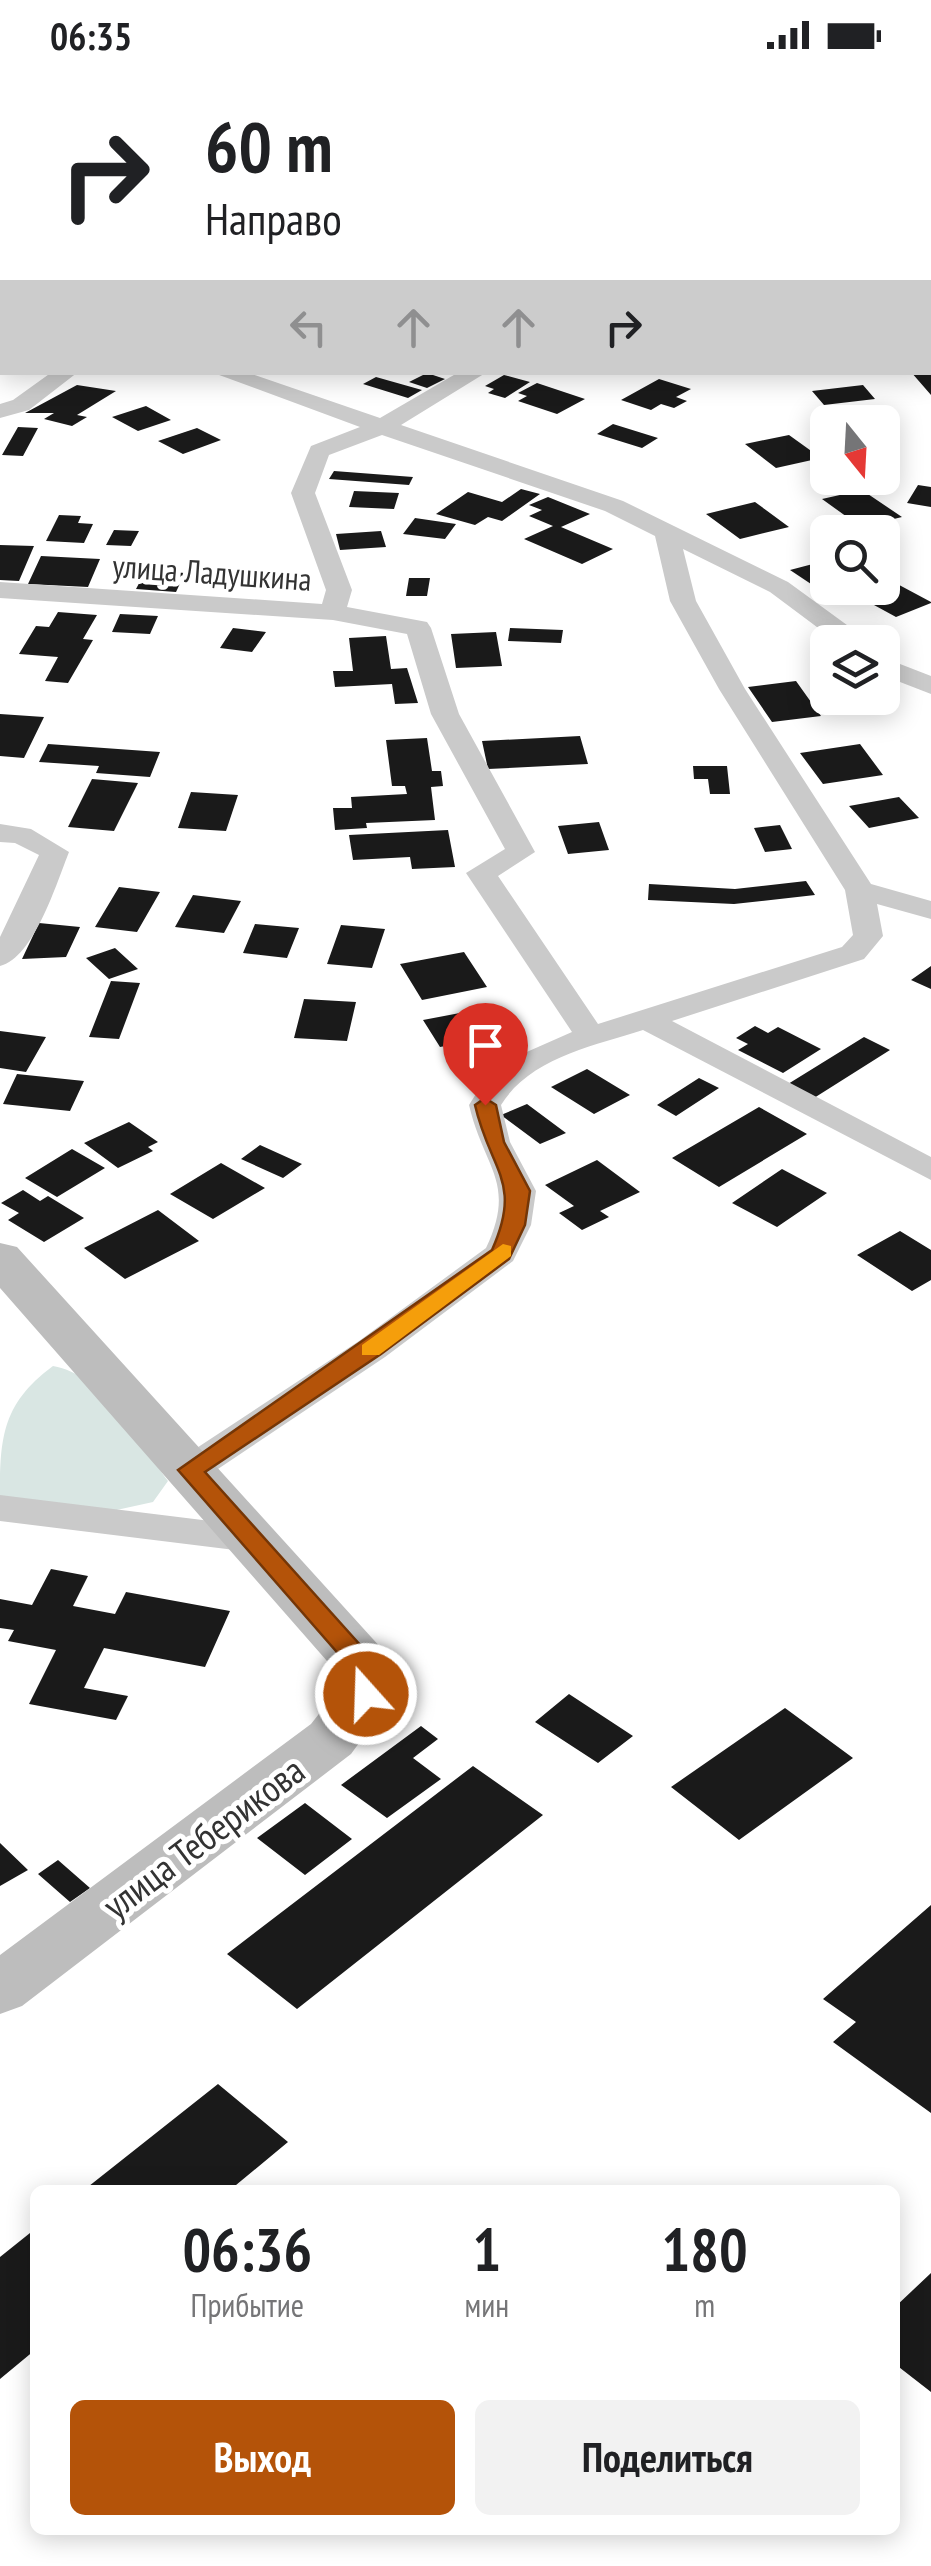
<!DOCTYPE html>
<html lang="ru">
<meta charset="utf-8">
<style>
body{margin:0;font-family:"PT Sans Narrow",sans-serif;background:#f2f2f2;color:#202124;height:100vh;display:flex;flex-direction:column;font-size:38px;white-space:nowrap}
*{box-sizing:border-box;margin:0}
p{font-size:32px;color:#757577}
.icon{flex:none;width:55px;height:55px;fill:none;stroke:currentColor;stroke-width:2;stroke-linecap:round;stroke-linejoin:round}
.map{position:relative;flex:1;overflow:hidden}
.panel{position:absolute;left:30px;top:2115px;width:870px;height:350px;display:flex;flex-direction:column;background:#fff;border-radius:15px;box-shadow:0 5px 25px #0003}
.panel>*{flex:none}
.hud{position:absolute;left:0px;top:0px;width:932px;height:305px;box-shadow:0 5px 25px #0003;background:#fff;color:#202124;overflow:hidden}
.needle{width:65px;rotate:162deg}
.controls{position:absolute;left:810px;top:335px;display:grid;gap:20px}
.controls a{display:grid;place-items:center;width:90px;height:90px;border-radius:15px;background:#fff;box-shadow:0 5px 25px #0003;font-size:50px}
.pin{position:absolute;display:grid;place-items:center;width:85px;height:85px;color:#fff;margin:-102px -42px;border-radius:50% 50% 50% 0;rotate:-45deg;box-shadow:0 0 10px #0007}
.pin .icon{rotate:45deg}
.me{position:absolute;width:110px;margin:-55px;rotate:340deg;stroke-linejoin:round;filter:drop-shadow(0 0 8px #0008)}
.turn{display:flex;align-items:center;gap:35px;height:210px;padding:0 40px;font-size:45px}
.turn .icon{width:130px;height:130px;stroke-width:2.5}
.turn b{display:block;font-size:70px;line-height:85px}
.lanes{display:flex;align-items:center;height:95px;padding:0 40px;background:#0003;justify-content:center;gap:50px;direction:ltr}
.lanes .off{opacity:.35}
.eta{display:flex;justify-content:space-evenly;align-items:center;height:170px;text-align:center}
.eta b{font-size:60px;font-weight:800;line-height:70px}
.button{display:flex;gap:20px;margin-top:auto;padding:20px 40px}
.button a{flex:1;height:115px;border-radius:15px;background:#b45309;color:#fff;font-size:40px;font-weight:800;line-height:115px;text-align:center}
.button a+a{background:#f2f2f2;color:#202124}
.status{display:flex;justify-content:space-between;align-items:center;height:70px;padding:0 50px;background:#fff;direction:ltr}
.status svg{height:28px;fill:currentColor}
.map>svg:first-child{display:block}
.green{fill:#d9e6e3}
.building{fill:#1a1a1a}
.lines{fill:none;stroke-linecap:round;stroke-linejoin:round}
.street{fill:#cacaca;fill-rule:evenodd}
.secondary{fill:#bdbdbd;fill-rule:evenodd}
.route{fill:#b45309;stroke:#753606;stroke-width:2.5}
.slow{fill:#f59e0b}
.labels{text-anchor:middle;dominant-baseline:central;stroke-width:10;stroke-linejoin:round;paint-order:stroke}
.far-street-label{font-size:32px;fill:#333;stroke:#fff}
.street-label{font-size:38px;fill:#333;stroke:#fff}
</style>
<div class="status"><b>06:35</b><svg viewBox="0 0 49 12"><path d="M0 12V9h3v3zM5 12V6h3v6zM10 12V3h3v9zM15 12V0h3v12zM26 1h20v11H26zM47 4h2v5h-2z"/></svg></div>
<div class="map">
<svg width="931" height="2496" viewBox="0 0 931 2496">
<rect width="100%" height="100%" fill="#fff"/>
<path class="green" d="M 53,1296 C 103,1304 139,1372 168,1411 L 153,1432 L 112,1441 L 0,1432 C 0,1371 0,1335 53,1296 Z"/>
<path class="building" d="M 911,302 L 931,302 L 931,325 Z
M 427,303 L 445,309 L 427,318 L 409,312 Z
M 504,305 L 530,312 L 505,328 L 488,323 L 494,319 L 485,316 Z
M 376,307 L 422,320 L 408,328 L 363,314 Z
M 659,309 L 691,319 L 676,327 L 687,331 L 674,338 L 661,334 L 651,340 L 621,330 Z
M 537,313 L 585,329 L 557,344 L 518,331 L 527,326 L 518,323 Z
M 77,315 L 116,321 L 77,345 L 87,347 L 72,356 L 44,349 L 54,343 L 25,343 Z
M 863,315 L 875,329 L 824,335 L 812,321 Z
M 146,336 L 171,350 L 138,361 L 112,347 Z
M 613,354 L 658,368 L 642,378 L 597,364 Z
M 18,357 L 38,358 L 23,386 L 2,385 Z
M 197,358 L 221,370 L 183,384 L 158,371 Z
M 789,365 L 821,388 L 776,398 L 745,374 Z
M 334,401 L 413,407 L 409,415 L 329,409 Z
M 918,415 L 931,417 L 931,437 L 907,433 Z
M 521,419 L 540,424 L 502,451 L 488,447 L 475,455 L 436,444 L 468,422 L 502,432 Z
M 862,420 L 902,447 L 861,457 L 822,429 Z
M 354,421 L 399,423 L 394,439 L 349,437 Z
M 548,427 L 590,444 L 561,457 L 613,479 L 582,494 L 524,469 L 553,456 L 529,446 L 542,440 L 529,435 Z
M 755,432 L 789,457 L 740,469 L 706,444 Z
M 59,445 L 81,446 L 78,453 L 93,454 L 84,473 L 46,471 Z
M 415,448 L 456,454 L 445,469 L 403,464 Z
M 114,460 L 139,461 L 131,476 L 106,475 Z
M 381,461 L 386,477 L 340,480 L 336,464 Z
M 0,475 L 34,476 L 19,511 L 0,510 Z
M 41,486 L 100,489 L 88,517 L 28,514 Z
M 828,490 L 828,512 L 814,516 L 790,500 Z
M 146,500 L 185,503 L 176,522 L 136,519 Z
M 409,508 L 430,508 L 427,526 L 406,526 Z
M 888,509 L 931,532 L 931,533 L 896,547 L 852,523 L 882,518 Z
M 58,542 L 97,545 L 83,569 L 93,570 L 68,613 L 45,611 L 58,587 L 19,584 L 36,556 L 49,557 Z
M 120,544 L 158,546 L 150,564 L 112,562 Z
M 233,558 L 266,562 L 252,582 L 220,578 Z
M 510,558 L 563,560 L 561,573 L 508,571 Z
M 496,562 L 502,596 L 456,598 L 451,564 Z
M 386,566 L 391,599 L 407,598 L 418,633 L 395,634 L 392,614 L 335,617 L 333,601 L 353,601 L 349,568 Z
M 796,611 L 821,646 L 772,652 L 748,617 Z
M 0,644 L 44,647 L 24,688 L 0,686 Z
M 580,666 L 588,694 L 488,699 L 482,671 Z
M 427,668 L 432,701 L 441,701 L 443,716 L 431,717 L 435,750 L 366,753 L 367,758 L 335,760 L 333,738 L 352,738 L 351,727 L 407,724 L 405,716 L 392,716 L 386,670 Z
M 48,674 L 160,682 L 150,707 L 96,703 L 99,696 L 39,692 Z
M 860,674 L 883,705 L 823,714 L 800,683 Z
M 693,696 L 727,696 L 730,724 L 710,724 L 708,709 L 694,709 Z
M 92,709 L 138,713 L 114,761 L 68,757 Z
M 191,722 L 238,725 L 226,761 L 178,758 Z
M 899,727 L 919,748 L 869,758 L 849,736 Z
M 599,752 L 609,780 L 568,784 L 558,756 Z
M 780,755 L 792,779 L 765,782 L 754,758 Z
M 448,760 L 455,797 L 412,799 L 410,787 L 353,790 L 349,765 Z
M 806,811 L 815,825 L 734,834 L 648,830 L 649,814 L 735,819 Z
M 119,817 L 160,822 L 137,862 L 95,857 Z
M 193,825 L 241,831 L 224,863 L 175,857 Z
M 39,853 L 80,857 L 66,887 L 22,889 Z
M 255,854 L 299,858 L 287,888 L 243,883 Z
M 341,855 L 385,859 L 372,898 L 327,894 Z
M 115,878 L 138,899 L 109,909 L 86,888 Z
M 464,882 L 487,917 L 422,930 L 400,894 Z
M 931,896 L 931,919 L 911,910 Z
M 111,911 L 140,913 L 119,969 L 89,967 Z
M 304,929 L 356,932 L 347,971 L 294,968 Z
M 481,939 L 498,966 L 440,977 L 423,950 Z
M 755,956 L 768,963 L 778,957 L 821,979 L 783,1003 L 738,980 L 748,974 L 736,968 Z
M 0,961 L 46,967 L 26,1002 L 0,998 Z
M 864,967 L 890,980 L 814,1028 L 788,1014 Z
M 587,999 L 630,1025 L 594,1044 L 551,1017 Z
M 17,1004 L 84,1011 L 70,1041 L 3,1034 Z
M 699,1008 L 719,1018 L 676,1046 L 657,1035 Z
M 527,1034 L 566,1063 L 540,1074 L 501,1045 Z
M 759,1037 L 807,1064 L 719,1117 L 672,1088 Z
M 129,1052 L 158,1072 L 148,1077 L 153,1081 L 118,1098 L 84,1073 Z
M 260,1075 L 302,1094 L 283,1108 L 241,1089 Z
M 72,1079 L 105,1098 L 57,1127 L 25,1108 Z
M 597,1090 L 640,1122 L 600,1141 L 609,1147 L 582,1160 L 559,1143 L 574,1136 L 545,1115 Z
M 221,1093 L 265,1118 L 213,1149 L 170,1124 Z
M 782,1099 L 827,1123 L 777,1157 L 732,1133 Z
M 23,1120 L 40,1131 L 48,1126 L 84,1148 L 44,1172 L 8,1150 L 19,1143 L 1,1133 Z
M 158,1140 L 199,1171 L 125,1209 L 84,1178 Z
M 900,1161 L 931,1180 L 931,1210 L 912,1221 L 857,1185 Z
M 51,1499 L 88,1506 L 73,1536 L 115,1544 L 126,1522 L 230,1541 L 205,1597 L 104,1578 L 84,1618 L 128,1626 L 116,1650 L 29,1634 L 56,1580 L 8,1571 L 14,1560 L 0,1558 L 0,1529 L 32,1535 Z
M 569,1624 L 633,1666 L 598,1693 L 535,1652 Z
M 785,1638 L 853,1688 L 739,1770 L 671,1717 Z
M 421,1656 L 438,1669 L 413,1688 L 441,1709 L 387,1748 L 341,1715 Z
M 473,1696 L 543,1745 L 297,1939 L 227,1884 Z
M 305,1733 L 352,1769 L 305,1805 L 257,1768 Z
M 0,1773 L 28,1800 L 0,1816 Z
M 58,1790 L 90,1818 L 70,1832 L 38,1804 Z
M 931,1835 L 931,2043 L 833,1972 L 856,1952 L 823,1929 Z
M 218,2014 L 288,2072 L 230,2120 L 84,2120 Z
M 35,2159 L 35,2280 L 0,2309 L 0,2187 Z
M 931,2203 L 931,2322 L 895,2294 L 895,2237 Z"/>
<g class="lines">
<path class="street" d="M 0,56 L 2,56 L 2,68 L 0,68 Z
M 930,129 L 931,129 L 931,141 L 930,141 Z
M 0,225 L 2,226 L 2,240 L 0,239 Z
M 930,278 L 931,278 L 931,292 L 930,292 Z
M 52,302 L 78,302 L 29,340 L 0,348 L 0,334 L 13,330 Z
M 211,302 L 246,302 L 380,348 L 459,302 L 487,302 L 401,355 L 623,431 L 788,512 L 862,566 L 866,572 L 837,572 L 770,522 L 683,479 L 696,531 L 745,619 L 871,814 L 931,831 L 931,849 L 877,834 L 883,866 L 864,889 L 672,951 L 931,1087 L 931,1110 L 643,960 C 593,976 530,988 501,1035 L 510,1072 L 536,1121 L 531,1155 L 513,1191 L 385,1287 L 203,1409 L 190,1412 L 177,1409 L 172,1400 L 177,1391 L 359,1271 L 486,1178 C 517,1112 484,1099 469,1035 L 493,997 L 572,962 L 466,803 L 505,779 L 431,644 L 407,564 L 333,550 L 0,528 L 0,512 L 322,534 L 326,520 L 291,423 L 311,376 L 360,357 ZM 382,365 L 605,441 L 655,466 L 670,531 L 719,619 L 845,820 L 853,865 L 842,877 L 598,954 L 498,806 L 535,782 L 459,644 L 431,558 L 427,552 L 347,537 L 352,520 L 315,423 L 329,385 Z
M 882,587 L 931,606 L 931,624 L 882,605 Z
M 0,754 L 31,759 L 69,782 C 57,812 34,888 0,896 L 0,867 L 39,785 L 15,773 L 0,772 Z
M 0,1425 L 251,1456 L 264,1460 L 270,1469 L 264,1478 L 251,1482 L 0,1451 Z"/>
<path class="secondary" d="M 0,1173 L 17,1177 L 382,1579 L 390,1593 L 395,1624 L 351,1684 L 22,1936 L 0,1944 L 0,1885 L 311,1654 L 337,1621 L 334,1599 L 0,1218 Z"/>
</g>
<path class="route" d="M 485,1028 L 496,1035 L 504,1072 L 530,1121 L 525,1155 L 509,1189 L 381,1284 L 205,1402 L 371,1587 L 379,1624 L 366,1634 L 353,1624 L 349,1596 L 178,1400 L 492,1180 C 523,1111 490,1101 475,1035 Z"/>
<path class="slow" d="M 503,1174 L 511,1176 L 511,1186 L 379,1285 L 362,1285 L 362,1275 Z"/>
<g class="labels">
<g class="far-street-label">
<text transform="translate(212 502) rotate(4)">улица Ладушкина</text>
</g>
<g class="street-label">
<text transform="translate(203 1767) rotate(-37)">улица Теберикова</text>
</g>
</g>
</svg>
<div class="controls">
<a><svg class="needle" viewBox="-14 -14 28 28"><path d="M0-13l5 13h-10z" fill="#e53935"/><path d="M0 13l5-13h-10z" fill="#757577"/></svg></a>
<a><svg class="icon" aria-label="search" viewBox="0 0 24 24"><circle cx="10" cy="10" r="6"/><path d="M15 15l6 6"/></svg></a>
<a><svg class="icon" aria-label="layers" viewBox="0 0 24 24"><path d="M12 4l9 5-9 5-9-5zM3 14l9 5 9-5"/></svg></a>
</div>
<div class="pin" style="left:485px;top:1035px;background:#d93025"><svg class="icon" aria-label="arrive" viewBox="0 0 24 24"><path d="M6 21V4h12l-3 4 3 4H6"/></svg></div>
<svg class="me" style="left:366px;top:1624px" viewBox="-20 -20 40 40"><circle r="17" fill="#b45309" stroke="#fff" stroke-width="3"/><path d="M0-11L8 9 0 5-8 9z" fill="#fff"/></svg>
<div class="hud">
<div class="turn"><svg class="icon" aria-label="right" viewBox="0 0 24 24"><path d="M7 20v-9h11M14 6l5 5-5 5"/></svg><div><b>60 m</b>Направо</div></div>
<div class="lanes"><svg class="icon off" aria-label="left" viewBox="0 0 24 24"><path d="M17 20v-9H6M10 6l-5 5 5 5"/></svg><svg class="icon off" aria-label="ahead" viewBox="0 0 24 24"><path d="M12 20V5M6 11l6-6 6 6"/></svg><svg class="icon off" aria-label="ahead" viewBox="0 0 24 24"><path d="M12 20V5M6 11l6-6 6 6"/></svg><svg class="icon" aria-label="right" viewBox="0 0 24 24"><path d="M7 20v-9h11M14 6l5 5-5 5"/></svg></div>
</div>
<section class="panel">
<div class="eta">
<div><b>06:36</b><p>Прибытие</p></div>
<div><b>1</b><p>мин</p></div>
<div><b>180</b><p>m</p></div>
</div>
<div class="button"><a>Выход</a><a>Поделиться</a></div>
</section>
</div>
